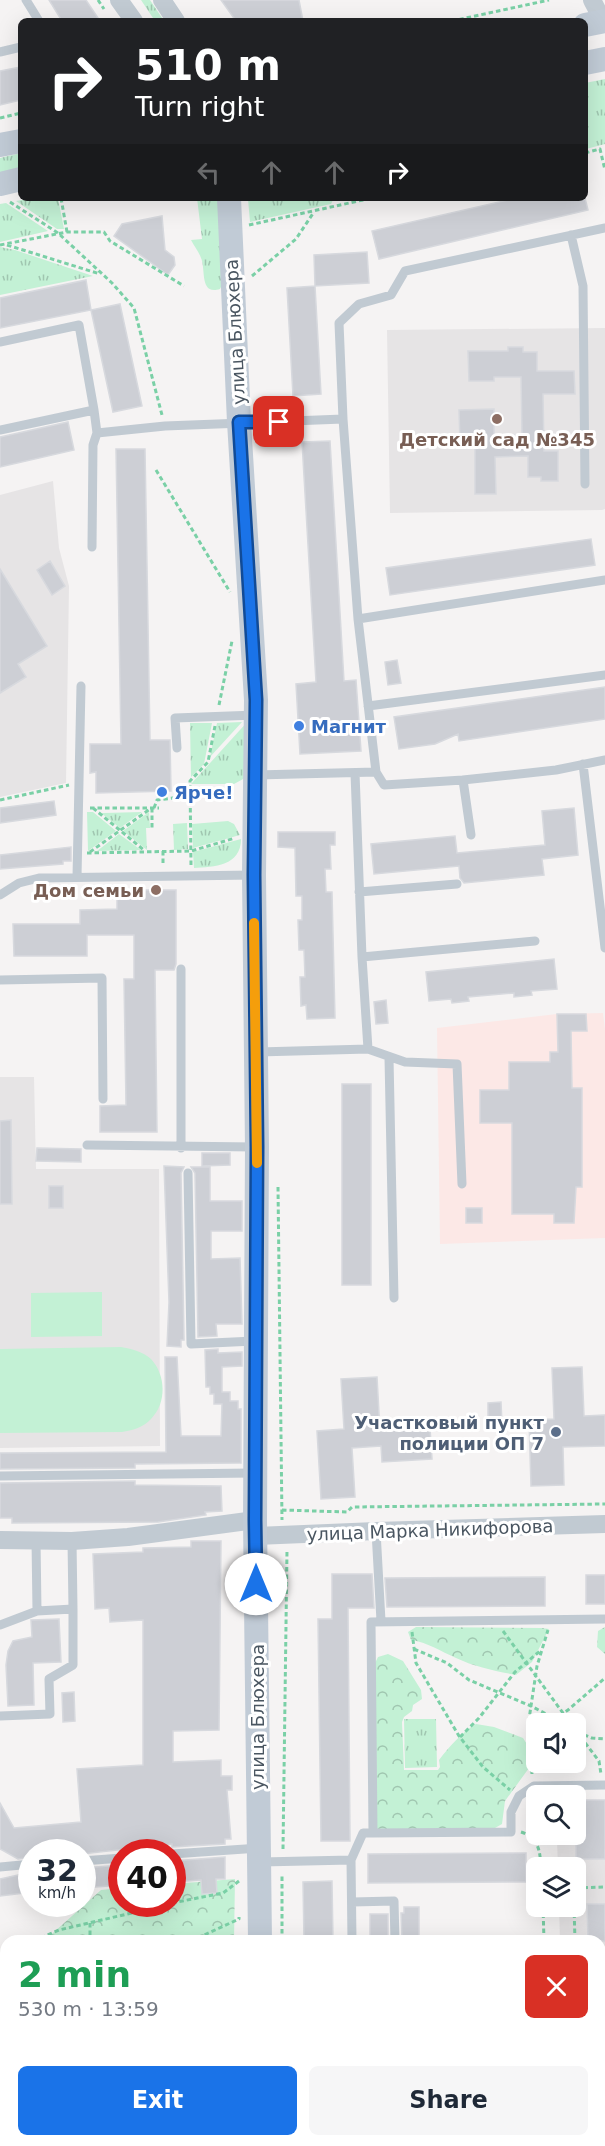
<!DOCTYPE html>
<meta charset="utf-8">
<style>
body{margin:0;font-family:"DejaVu Sans",sans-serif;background:#f6f6f7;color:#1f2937;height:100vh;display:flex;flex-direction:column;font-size:22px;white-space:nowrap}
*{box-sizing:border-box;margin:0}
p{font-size:20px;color:#747a83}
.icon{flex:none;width:33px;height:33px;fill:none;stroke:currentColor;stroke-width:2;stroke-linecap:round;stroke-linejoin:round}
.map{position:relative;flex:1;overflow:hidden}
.drawer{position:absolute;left:0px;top:1935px;width:606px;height:212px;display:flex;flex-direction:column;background:#fff;border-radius:18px 18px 0 0;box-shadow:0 6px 24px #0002}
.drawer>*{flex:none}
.banner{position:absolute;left:18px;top:18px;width:570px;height:183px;border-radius:9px;box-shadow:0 6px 24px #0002;background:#202124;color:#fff;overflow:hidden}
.fabs{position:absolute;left:526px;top:1713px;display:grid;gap:12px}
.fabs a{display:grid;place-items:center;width:60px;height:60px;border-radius:9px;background:#fff;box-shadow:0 6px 24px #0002;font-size:30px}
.speed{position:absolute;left:18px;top:1839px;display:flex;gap:12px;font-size:30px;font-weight:700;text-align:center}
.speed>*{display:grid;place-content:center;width:78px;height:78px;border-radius:50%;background:#fff;box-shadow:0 6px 24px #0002;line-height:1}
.speed small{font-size:15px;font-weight:400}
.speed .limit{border:9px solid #d22;background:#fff;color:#111}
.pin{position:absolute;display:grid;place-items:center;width:51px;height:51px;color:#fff;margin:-26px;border-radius:12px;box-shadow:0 3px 9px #0006}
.me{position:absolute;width:66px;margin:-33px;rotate:0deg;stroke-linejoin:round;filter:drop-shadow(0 0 4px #0008)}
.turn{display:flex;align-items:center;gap:21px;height:126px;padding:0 18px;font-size:27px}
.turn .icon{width:78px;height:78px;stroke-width:2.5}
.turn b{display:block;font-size:42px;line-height:51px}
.lanes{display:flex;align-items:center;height:57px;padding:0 18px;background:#0003;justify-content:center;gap:30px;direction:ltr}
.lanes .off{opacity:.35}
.round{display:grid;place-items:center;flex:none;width:63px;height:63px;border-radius:9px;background:#f6f6f7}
.headline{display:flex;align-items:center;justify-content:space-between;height:102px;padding:0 18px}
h1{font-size:36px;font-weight:700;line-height:45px;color:#1e9e55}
.cta{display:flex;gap:12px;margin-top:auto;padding:12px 18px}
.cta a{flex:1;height:69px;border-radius:9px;background:#1a73e8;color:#fff;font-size:24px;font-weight:700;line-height:69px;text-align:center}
.cta a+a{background:#f6f6f7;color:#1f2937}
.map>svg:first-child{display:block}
.education{fill:#e6e4e5}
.medical{fill:#fce8e6}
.grass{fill:url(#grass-tufts)}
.forest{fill:url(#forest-crowns)}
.pitch{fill:#c3f1d5}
.building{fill:#cdcfd5;stroke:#d7d9de;stroke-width:1.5}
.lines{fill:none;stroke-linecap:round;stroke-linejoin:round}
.path{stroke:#7ad0a6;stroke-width:3;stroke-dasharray:4.5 3;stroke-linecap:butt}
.lane{stroke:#c1cad2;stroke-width:9}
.street{stroke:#c1cad2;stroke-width:18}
.secondary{stroke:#c1cbd6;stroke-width:24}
.route-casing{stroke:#114b97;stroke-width:15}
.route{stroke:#1a73e8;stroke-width:10}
.slow{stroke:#f59e0b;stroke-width:10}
.education-dot{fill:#8d6e63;stroke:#fff;stroke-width:2}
.shop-dot{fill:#3f7fe0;stroke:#fff;stroke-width:2}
.service-dot{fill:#5c6f8a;stroke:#fff;stroke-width:2}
.labels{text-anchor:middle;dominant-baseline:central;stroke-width:6;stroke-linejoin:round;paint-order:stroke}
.street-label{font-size:18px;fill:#4a5661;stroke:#fff}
.education-label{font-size:18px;font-weight:bold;fill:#785e54;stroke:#fff}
.shop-label{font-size:18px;font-weight:bold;fill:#366cbe;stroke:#fff;text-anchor:start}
.service-label{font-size:18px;font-weight:bold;fill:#4e5e75;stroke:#fff;text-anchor:end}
</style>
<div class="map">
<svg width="605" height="2146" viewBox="0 0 605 2146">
<defs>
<pattern id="grass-tufts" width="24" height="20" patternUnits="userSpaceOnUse" patternTransform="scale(1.5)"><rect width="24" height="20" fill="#c3f1d5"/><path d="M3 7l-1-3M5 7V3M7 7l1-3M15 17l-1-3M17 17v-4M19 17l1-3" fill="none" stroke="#a0c6b0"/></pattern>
<pattern id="forest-crowns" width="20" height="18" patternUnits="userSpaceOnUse" patternTransform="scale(1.5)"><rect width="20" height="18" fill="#c3f1d5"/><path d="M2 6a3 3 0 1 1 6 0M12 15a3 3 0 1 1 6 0" fill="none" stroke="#a0c6b0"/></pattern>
</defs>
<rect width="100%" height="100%" fill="#f5f3f3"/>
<path class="education" d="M 605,328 L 605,509 L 602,510 L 390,513 L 387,330 Z
M 53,481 L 59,548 L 69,586 L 66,783 L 0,797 L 0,495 Z
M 0,1077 L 34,1077 L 36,1169 L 159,1169 L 160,1446 L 0,1448 Z
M 605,1839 L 605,2034 L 600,2034 L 600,1941 L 560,1941 L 559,1907 L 576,1906 L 576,1868 L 558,1867 L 557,1840 Z"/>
<path class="medical" d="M 603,1013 L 605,1030 L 605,1238 L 440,1244 L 437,1028 L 557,1014 Z"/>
<path class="grass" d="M 141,0 L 150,0 L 164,21 L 155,21 Z
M 605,79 L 605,144 L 586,149 L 585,83 Z
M 21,153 L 21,169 L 0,173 L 0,158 Z
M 32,198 L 58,198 L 64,229 L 57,229 L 16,201 Z
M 197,198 L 222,198 L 223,283 L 220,289 C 199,296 206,268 201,258 C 199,252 194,246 191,240 L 202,239 Z
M 258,198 L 334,198 L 331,204 L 250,222 L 248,199 Z
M 6,203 L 48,231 L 0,242 L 0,204 Z
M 0,247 L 15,250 L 93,276 L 0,295 Z
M 249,720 L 245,778 L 234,784 L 191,784 Z
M 242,722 L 210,757 L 217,723 Z
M 190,723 L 212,723 L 204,764 L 191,777 Z
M 87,812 L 93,812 L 116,831 L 88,851 Z
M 142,812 L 120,828 L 101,813 L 103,813 Z
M 149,812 L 150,828 L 146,828 L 147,850 L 123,831 Z
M 228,821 L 234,824 L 240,835 L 193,848 L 192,824 Z
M 187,823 L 188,849 L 174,850 L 173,824 Z
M 119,834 L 141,850 L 97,851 Z
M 241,839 C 241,866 214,867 194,868 L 193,852 Z
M 404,1719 L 436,1719 L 437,1767 L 405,1768 Z"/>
<path class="forest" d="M 416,1627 L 542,1628 L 549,1629 L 532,1662 L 516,1675 C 495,1671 475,1667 456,1658 C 440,1651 429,1643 411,1640 L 408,1632 Z
M 605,1627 L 605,1654 L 597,1647 L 598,1631 Z
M 388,1654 L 403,1661 L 421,1690 L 422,1699 L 413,1705 L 412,1711 L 404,1717 L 402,1722 L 404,1770 L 438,1770 L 440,1767 L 439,1760 C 449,1747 462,1732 476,1724 L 494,1727 L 523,1738 L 534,1755 L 529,1768 L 505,1801 L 502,1824 L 495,1828 L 377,1830 L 375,1663 L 378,1657 Z
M 235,1879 L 234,1941 L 44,1941 L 101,1890 L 121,1888 L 122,1904 L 172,1904 L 173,1884 Z
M 6,1976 L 6,2036 L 0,2038 L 0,1982 Z
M 233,2140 L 233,2146 L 58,2146 L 57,2141 Z"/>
<path class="pitch" d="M 102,1292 L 102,1336 L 31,1337 L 31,1293 Z
M 121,1347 C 131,1349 142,1351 151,1359 C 166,1375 167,1403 151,1419 C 143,1428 132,1430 122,1432 L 0,1433 L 0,1349 Z"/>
<path class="building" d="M 49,0 L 86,0 L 100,21 L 62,21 Z
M 221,0 L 299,0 L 303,21 L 236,21 Z
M 21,67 L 21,100 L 0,105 L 0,71 Z
M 517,198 L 585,198 L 588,210 L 379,259 L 372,231 Z
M 162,216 L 165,250 L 174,257 L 175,265 L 168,275 L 114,236 L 122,224 Z
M 367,252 L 369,283 L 315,286 L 314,255 Z
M 86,280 L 91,310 L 0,328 L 0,298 Z
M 315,286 L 321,394 L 293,396 L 287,288 Z
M 120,304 L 142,406 L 113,412 L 91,310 Z
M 508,347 L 523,347 L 523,352 L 537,352 L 537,371 L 574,371 L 575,394 L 543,394 L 544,451 L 558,451 L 558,481 L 541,481 L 541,477 L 528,477 L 528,456 L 495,457 L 496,494 L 475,494 L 475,442 L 460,443 L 459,410 L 494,409 L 494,435 L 522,435 L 521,377 L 494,377 L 494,381 L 469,381 L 468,351 L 508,351 Z
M 68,422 L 74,450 L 0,467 L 0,437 Z
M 330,441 L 344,681 L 356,680 L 361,751 L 300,754 L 296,684 L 316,682 L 302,442 Z
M 116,449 L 145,449 L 150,740 L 170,740 L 171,791 L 96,793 L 96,772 L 90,773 L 90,744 L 121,744 Z
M 591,539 L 595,565 L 390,595 L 386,568 Z
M 50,561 L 65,586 L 52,595 L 37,570 Z
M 0,569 L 47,646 L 18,664 L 26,677 L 0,693 Z
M 397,660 L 401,683 L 388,685 L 385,662 Z
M 605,687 L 605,719 L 459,741 L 458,734 L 435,744 L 399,749 L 394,717 Z
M 54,801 L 56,815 L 0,823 L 0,808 Z
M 574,808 L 578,855 L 542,859 L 544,875 L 464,883 L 460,878 L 459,866 L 374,874 L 371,844 L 455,836 L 457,853 L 545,845 L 542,811 Z
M 278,832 L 335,832 L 335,845 L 330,845 L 331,869 L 325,869 L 326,892 L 332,892 L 335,1018 L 307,1019 L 306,1005 L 301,1006 L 300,977 L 305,977 L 304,950 L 299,950 L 298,920 L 302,920 L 302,896 L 296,896 L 295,848 L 278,847 Z
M 71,847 L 71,861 L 63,861 L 63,864 L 0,869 L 0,855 Z
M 117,890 L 176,890 L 176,964 L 174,970 L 155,970 L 157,1132 L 100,1132 L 100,1106 L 126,1105 L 124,979 L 134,979 L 134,935 L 87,935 L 87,956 L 14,956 L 13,924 L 80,924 L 80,910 L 117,909 Z
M 554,959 L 557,989 L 531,991 L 532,995 L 514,997 L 514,993 L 468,997 L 469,1001 L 452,1003 L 451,999 L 429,1001 L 426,972 Z
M 386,1000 L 388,1023 L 376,1024 L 374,1002 Z
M 557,1014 L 586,1014 L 587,1031 L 571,1031 L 572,1088 L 582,1088 L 582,1187 L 576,1187 L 574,1223 L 554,1223 L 554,1214 L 512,1214 L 512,1123 L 480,1123 L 480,1090 L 509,1090 L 509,1062 L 550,1062 L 550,1052 L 558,1052 Z
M 342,1084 L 371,1084 L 371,1285 L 342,1285 Z
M 11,1120 L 12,1204 L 0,1204 L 0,1121 Z
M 37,1148 L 81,1149 L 81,1162 L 36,1161 Z
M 202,1153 L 230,1153 L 230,1165 L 202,1166 Z
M 164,1166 L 184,1167 L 181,1173 L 184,1340 L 181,1340 L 181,1347 L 167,1346 L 169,1302 Z
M 191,1167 L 210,1167 L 210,1201 L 242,1201 L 242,1231 L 211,1231 L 211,1259 L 240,1258 L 242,1324 L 216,1324 L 217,1336 L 198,1337 L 195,1173 Z
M 49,1186 L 63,1186 L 63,1208 L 49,1208 Z
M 466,1208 L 482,1208 L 482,1223 L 466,1223 Z
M 218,1349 L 218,1353 L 242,1352 L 242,1366 L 222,1367 L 222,1392 L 230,1392 L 230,1401 L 238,1401 L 238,1409 L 241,1409 L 241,1463 L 135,1464 L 135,1468 L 0,1469 L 0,1453 L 166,1452 L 165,1357 L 177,1357 L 181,1436 L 221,1436 L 222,1404 L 214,1404 L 214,1394 L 210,1394 L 210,1387 L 206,1387 L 205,1350 Z
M 582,1367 L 584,1416 L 605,1415 L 605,1446 L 563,1447 L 564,1485 L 531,1486 L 529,1420 L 554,1419 L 552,1368 Z
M 377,1377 L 380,1431 L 430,1428 L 432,1459 L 382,1462 L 381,1446 L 352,1448 L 355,1497 L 321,1499 L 317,1431 L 344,1429 L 341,1379 Z
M 501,1402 L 502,1424 L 488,1425 L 488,1403 Z
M 135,1481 L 135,1485 L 221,1486 L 222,1511 L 205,1512 L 206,1515 L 158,1522 L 12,1523 L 12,1518 L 0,1518 L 0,1483 Z
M 191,1541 L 221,1541 L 219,1730 L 173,1731 L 173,1762 L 221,1760 L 221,1776 L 232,1776 L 232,1790 L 227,1790 L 231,1839 L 225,1839 L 225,1844 L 172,1847 L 172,1844 L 82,1854 L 82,1852 L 32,1852 L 32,1857 L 18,1859 L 0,1849 L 0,1803 L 14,1828 L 81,1822 L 77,1769 L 143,1765 L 143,1620 L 110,1622 L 109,1608 L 95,1609 L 93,1554 L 143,1552 L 143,1548 L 191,1547 Z
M 332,1574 L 372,1574 L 374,1608 L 348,1608 L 350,1841 L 321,1841 L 318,1619 L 332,1619 Z
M 586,1575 L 605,1575 L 605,1604 L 586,1604 Z
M 545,1577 L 545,1606 L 387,1607 L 385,1578 Z
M 59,1619 L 61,1662 L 33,1663 L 34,1705 L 8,1706 L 6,1665 L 8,1651 L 13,1641 L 32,1637 L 31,1620 Z
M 74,1692 L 75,1721 L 63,1722 L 62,1693 Z
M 576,1800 L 605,1800 L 605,1859 L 576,1859 Z
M 526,1853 L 526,1882 L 368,1883 L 368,1854 Z
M 225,1857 L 225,1879 L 216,1879 L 217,1893 L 202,1894 L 201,1880 L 172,1882 L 172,1861 Z
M 122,1865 L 122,1885 L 82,1888 L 82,1868 Z
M 32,1872 L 32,1892 L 0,1896 L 0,1879 Z
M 332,1881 L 333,1941 L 304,1941 L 303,1882 Z
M 587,1904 L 605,1904 L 605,1941 L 588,1941 Z
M 404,1907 L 419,1907 L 419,1941 L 402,1941 L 401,1913 L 404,1913 Z
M 370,1914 L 388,1914 L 388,1941 L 370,1941 Z"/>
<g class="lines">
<path class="path" d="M 98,0 L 104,9
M 452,21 L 549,0
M 0,118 L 21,113
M 585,153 L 600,149 L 605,170
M 61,198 L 67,232
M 10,202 L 58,233 L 112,283 L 134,308 L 162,415
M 249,225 L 372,198
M 0,245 L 67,232 L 104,232 L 110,241 L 184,286
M 7,245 L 100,274
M 252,276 L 296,239 L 314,212
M 156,470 L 230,592
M 219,705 L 232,641
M 0,800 L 69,785
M 90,808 L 159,808
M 93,808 L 145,851
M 152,808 L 152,828
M 154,808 L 157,800 L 189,796
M 163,851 L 163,865
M 90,852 L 150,809
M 87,853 L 191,851 L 235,838
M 191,865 L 190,781 L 208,762 L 215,726
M 278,1187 L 282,1520
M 282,1510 L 347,1512 L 352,1507 L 605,1504
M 503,1631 L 571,1724
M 412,1632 L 416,1663 L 459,1736 L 483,1767 L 510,1790
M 414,1649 L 447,1663 L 469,1680 L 531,1706 L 565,1724
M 547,1724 L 568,1710 L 605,1678
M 576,1731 L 599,1761 L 601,1774
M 577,1732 L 592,1738 L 605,1739
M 528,1734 L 537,1729
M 460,1737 L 479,1718 L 515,1672 L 540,1651
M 532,1774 L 528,1726 L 537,1666 L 548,1630
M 521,1832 C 539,1838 540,1851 541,1868
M 283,1849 L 287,1550
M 576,1888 L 605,1887
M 172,1903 L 223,1893 L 239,1881
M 543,1906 L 544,1941
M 574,1906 L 575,1941
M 90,1923 L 90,1941
M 34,1941 L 59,1930 L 170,1904
M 191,1941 L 239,1919 L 239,1917
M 282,1941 L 282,1874
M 0,1978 L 6,1972
M 0,1980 L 6,1984
M 600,1994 L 605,1994
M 0,2033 L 6,2023
M 77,2146 L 80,2140
M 132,2146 L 148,2140"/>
<path class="lane" d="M 26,0 L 39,21
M 0,52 L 21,47
M 571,235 L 583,286 L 585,484
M 0,342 L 79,325 L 94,410
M 0,430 L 94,410 L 97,433 L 165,426 L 343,419
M 92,547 L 93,445 L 97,433
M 358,619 L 605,580
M 368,706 L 605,675
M 177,748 L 175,718 L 256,715
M 583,764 L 605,948
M 376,772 L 358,619 L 343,419 L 339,323 L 359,304 L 391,295 L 405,271 L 605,228
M 355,773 L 362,957 L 368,1049
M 256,775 L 376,772 L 384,785 L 463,780 L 556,770 L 605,760
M 463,780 L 471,835
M 77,877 L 81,686
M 359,892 L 457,884
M 0,895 L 19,883 L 39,878 L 254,875
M 362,957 L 535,941
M 181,969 L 181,1148
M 0,980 L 102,978 L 103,1099
M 258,1052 L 368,1049 L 405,1062 L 457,1064 L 462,1184
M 389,1058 L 394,1298
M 87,1145 L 255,1147
M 188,1173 L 191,1344 L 254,1341
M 0,1476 L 253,1473
M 376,1531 L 381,1621
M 36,1540 L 37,1611 L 73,1609 L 72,1541
M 0,1625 L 37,1611
M 0,1716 L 50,1714 L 49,1679 L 73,1665 L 73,1609
M 373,1833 L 511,1832 L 511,1812 L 519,1796 L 534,1786 L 605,1785
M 172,1854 L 258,1848
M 82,1861 L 122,1858
M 261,1862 L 351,1860
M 0,1867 L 32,1864
M 352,1902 L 394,1901 L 395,1941
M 352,1941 L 351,1860 L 363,1833 L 373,1833 L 371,1622 L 605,1619
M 0,2051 L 6,2050
M 600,2090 L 605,2090
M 41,2140 L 41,2146
M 354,2140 L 354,2146
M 547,2140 L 547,2146"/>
<path class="street" d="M 119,0 L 134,21
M 162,0 L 176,21
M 592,0 L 603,21
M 256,1536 L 376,1531 L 605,1524
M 0,1540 L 72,1541 L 128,1537 L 255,1520"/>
<path class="secondary" d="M 585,25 L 605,21
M 585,63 L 605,59
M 0,145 L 21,141
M 0,184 L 21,179
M 229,198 L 239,422 L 256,700 L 254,875 L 257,1147 L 255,1520 L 260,1941
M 265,2140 L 265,2146"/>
</g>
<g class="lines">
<g class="route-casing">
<path id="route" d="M 256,1584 L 255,1520 L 257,1147 L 254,875 L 256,700 L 239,422 L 279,422"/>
</g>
<use href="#route" class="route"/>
<path class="slow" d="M 254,923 L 257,1163"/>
</g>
<g class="education-dot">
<circle cx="497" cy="419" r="6"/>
<circle cx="156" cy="890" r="6"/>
</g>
<g class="shop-dot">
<circle cx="299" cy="726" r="6"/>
<circle cx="162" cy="792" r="6"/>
</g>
<circle class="service-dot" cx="556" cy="1432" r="6"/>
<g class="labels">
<g class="street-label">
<text transform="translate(235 332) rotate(-93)">улица Блюхера</text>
<text transform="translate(430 1530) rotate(-2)">улица Марка Никифорова</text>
<text transform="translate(257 1717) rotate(-90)">улица Блюхера</text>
</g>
<g class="education-label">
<text x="497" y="439">Детский сад №345</text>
<text x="144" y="890" text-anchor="end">Дом семьи</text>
</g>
<g class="shop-label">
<text x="311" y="726">Магнит</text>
<text x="174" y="792">Ярче!</text>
</g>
<g class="service-label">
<text x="544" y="1422">Участковый пункт<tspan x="544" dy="21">полиции ОП 7</tspan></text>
</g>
</g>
</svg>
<div class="fabs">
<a><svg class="icon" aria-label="sound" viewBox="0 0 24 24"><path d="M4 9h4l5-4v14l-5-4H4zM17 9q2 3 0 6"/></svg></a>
<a><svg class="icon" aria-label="search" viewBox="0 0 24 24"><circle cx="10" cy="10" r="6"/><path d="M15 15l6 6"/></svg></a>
<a><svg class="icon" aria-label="layers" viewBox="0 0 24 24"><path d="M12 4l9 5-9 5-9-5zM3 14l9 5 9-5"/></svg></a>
</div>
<div class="speed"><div>32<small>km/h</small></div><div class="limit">40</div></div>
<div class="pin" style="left:279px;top:422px;background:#d93025"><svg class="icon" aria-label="arrive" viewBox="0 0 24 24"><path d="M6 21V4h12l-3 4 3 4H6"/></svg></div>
<svg class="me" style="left:256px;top:1584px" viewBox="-20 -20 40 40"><circle r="19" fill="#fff"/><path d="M0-13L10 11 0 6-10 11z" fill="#1a73e8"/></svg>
<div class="banner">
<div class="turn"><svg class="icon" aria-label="right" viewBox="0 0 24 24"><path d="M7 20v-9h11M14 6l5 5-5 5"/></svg><div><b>510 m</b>Turn right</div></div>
<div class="lanes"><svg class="icon off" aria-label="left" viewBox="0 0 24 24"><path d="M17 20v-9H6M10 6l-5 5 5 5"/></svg><svg class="icon off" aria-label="ahead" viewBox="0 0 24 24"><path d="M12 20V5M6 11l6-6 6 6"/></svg><svg class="icon off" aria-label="ahead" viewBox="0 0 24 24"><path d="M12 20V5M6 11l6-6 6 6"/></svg><svg class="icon" aria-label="right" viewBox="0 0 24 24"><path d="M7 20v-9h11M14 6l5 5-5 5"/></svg></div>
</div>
<section class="drawer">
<div class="headline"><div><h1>2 min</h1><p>530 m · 13:59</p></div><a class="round" style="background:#d93025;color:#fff"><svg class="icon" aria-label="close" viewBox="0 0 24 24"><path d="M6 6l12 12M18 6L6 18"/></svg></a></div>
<div class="cta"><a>Exit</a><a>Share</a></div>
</section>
</div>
